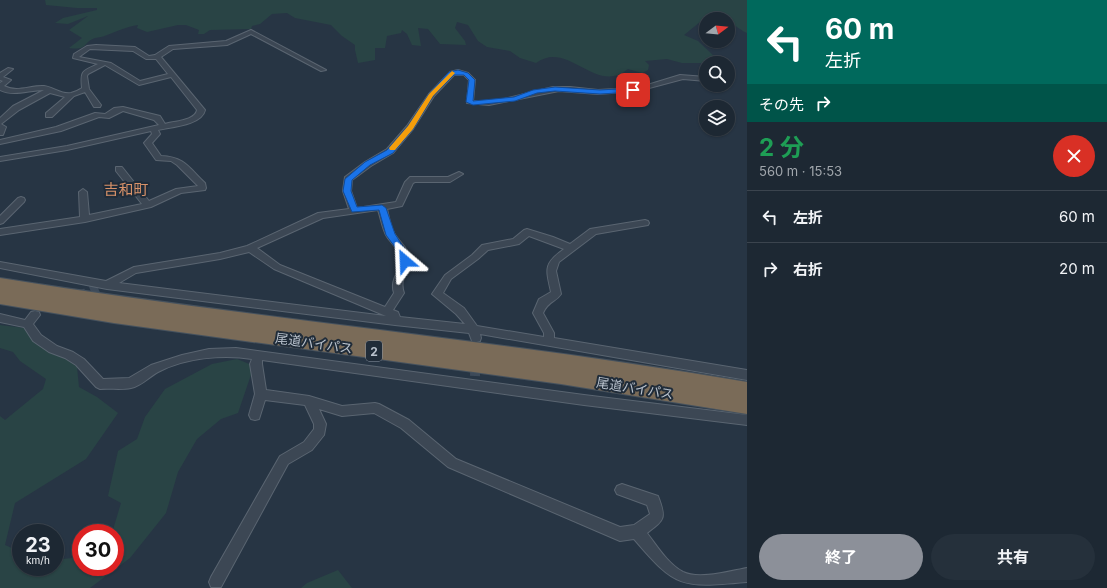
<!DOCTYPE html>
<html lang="ja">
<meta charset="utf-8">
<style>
body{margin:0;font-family:Inter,"Noto Sans JP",sans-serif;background:#25303b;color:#f1f3f6;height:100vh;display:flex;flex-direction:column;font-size:15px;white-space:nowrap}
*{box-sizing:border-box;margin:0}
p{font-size:13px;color:#a0a6ac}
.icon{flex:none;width:22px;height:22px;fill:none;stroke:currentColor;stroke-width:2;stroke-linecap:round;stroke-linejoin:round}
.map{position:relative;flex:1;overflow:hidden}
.sheet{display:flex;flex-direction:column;background:#1d2833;width:360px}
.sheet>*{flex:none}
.top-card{background:#00695c;color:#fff;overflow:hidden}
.needle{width:26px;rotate:74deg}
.fabs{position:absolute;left:699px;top:12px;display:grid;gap:8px}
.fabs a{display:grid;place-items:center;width:36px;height:36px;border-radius:50%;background:#1d2833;box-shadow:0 1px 3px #0004,0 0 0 1px #3b444e;font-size:20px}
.speed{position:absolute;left:12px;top:524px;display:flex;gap:8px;font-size:20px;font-weight:700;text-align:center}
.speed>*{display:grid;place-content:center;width:52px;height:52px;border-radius:50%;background:#1d2833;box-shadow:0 1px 3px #0004,0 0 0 1px #3b444e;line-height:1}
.speed small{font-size:10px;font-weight:400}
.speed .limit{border:6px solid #d22;background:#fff;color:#111}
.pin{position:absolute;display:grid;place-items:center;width:34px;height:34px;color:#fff;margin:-17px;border-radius:8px;box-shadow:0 2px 6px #0006}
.me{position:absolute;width:44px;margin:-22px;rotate:334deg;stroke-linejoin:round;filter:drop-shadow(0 0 3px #0008)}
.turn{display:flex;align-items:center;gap:14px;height:84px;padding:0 12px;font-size:18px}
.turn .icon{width:52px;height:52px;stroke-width:2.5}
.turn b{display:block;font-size:28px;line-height:34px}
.then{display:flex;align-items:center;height:38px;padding:0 12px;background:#0003;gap:8px;font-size:15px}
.round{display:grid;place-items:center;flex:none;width:42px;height:42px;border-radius:21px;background:#25303b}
.headline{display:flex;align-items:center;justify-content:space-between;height:68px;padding:0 12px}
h1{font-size:24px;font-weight:700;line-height:30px;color:#1e9e55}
.cta{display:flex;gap:8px;margin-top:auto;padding:8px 12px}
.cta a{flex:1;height:46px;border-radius:24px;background:#8c9099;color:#fff;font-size:16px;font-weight:700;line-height:46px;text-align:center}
.cta a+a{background:#25303b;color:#f1f3f6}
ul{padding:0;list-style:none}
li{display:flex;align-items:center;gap:12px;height:52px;padding:0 12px;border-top:1px solid #3b444e}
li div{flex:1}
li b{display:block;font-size:15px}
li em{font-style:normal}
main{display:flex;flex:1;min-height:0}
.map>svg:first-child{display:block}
.green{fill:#294445}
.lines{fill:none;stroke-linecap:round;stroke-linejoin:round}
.minor-tunnel{stroke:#3d4a59;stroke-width:10;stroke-dasharray:10 5;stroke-linecap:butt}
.minor-casing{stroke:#5a6571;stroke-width:2}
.motorway-casing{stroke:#46525e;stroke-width:2}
.minor{fill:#3c4754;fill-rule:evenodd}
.motorway{fill:#7a6b58;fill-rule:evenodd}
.route{fill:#1a73e8;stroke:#114b97}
.slow{fill:#f59e0b}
.labels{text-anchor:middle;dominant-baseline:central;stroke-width:4;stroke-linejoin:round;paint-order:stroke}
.shield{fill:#202c39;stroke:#8b95a1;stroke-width:1}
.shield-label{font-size:12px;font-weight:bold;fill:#b9c2cd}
.street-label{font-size:13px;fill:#b9c2cd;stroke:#202c39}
.quarter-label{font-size:15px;fill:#d89269;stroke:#202c39}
</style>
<main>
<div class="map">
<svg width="747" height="588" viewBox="0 0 747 588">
<rect width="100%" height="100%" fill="#273544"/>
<path class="green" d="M 45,0 L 747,0 L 747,33 C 743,32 734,24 728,22 L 728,19 L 705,17 L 700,22 L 684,35 L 698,41 L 715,57 L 707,63 L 682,63 L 667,59 L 645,61 L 649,65 L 648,70 L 642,73 L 628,69 C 596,96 568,39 536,63 L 520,58 L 510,51 L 487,47 L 478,41 L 468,25 L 457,22 L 455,28 L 465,41 L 466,45 L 440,44 L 428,29 L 418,28 L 421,46 L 412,45 L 407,34 L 402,30 L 401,33 L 387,36 L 385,48 L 375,48 L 375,60 L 358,63 L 355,50 L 355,45 L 342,36 L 331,25 L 295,18 L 287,13 L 272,14 L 260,24 L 252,26 L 251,29 L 210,30 L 204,34 L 198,34 L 199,30 L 186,25 L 178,25 L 147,32 L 137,28 L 138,25 C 126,27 118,31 107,35 C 103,37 99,37 95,38 C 83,42 88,51 69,48 L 82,38 L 69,30 L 88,16 L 68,24 L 55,23 L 63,18 L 97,10 L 97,8 L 77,8 L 46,5 Z
M 0,325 L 25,328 L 49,353 L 64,356 L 77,367 L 79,387 L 97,397 L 118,413 L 86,459 L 15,503 L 5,545 L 21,552 L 21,567 L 55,567 L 55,558 L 63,559 L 81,557 L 81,567 L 115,567 L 115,533 L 112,533 L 121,503 L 108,496 L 118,451 L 137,439 L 145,417 L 165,389 L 212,364 L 237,359 L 254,366 L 238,413 L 221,419 L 197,439 L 178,472 L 166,513 L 130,558 L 90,588 L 0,588 L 0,416 L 5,420 L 43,389 L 46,379 L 20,361 L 13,352 L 0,348 Z
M 338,570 L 352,588 L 301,588 L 307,583 Z"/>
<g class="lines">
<path class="minor-tunnel" d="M 77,297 L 98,288
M 475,376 L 476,338"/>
<g class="minor-casing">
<path id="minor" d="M 251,30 L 326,70 L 321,71 L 251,34 L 227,45 L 173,49 L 161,57 L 205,110 C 202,125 171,127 158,130 L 160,134 L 152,143 L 161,156 C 185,157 189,168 205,183 L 206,188 L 205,190 L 181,193 L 151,207 L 85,222 L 0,235 L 0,229 L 80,217 L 79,192 L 83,189 L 87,192 L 89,215 L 142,204 L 116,171 L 116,167 L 122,167 L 149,201 L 176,189 L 198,186 L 177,165 L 171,161 L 156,160 L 144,143 L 152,134 L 151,131 L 67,150 L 0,161 L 0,157 L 67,146 L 159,125 L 154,120 L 123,111 L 109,118 L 99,117 L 61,131 L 0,144 L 0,140 L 56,127 L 95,113 L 105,114 L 114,108 L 123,107 L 160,116 L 165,124 C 174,121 195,121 197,110 L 171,77 L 139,85 L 105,65 L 88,74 L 87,76 L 89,89 L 101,105 L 100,107 L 94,107 L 85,92 L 74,96 L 52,117 L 46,117 L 46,113 L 65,97 L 50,93 L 19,110 L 1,124 L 6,127 L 3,135 L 0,135 L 0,118 L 13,106 L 44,90 C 29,90 14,97 0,90 L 0,83 L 3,81 L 0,80 L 0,73 L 8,68 L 13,69 L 3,77 L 11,80 L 4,86 C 17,93 31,85 44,86 C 53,87 62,95 71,93 C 75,92 79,90 82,88 C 80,70 83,71 98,64 L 73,58 L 74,54 L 87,46 L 96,45 L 135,47 L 149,56 L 155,55 L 169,46 L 226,41 ZM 90,49 L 133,51 L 146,59 L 156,59 L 168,74 L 140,81 L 111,63 L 79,57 Z
M 458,70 L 468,73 L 475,80 L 473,101 L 489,101 L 500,100 L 553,87 L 570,87 L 598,90 L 615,89 L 644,86 L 680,75 L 706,77 L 706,81 L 683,79 L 638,91 L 598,94 L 559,91 L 489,105 L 467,103 L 469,80 L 464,75 L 454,75 L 434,96 L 413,129 L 393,153 L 371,166 L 352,180 L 351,191 L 357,208 L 396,202 L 405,182 L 410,177 L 448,177 L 459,172 L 463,174 L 450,182 L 415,182 L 413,183 L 402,206 L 387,209 C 389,217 390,226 394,233 C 399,242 408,248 410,257 C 412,272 398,276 404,293 L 393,310 L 398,312 L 400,317 L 465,324 L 456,314 L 432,294 L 445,275 L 472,255 L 482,245 L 513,239 L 524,230 L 527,229 L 553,237 L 570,244 L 590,229 L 645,220 L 648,221 L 649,223 L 648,225 L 596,234 L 559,262 L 556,271 L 561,294 C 555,303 549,300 543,313 L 554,333 L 554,338 L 747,370 L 747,380 L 480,334 L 481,338 L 480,341 L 476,342 L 472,341 L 469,333 L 395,325 L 107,289 L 0,268 L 0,262 L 106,281 L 134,267 L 220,253 L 247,246 L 318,213 L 349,209 L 343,191 L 345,177 L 365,162 L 387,149 L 407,126 L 429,94 L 450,72 ZM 378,210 C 381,219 382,227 386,235 C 390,242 398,248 400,256 C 403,271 389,277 394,293 L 385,307 L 280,265 L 257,248 L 323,218 ZM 529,236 L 564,249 C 543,264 546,269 551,292 L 539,299 L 533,313 L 544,333 L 544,337 L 477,326 L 464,308 L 443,293 L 451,279 L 478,259 L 488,250 L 519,244 ZM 249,252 L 274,269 L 386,316 L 119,283 L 136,273 L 220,259 Z
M 21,197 L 24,198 L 25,200 L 24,202 L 3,223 L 0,224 L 0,216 L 18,198 Z
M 35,311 L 39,312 L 40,315 L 33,324 L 41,335 L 57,346 L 73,352 L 84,359 L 103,379 L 129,378 L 151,365 L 182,355 L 209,349 L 236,348 L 584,395 L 747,415 L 747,425 L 584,405 L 262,360 L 262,364 L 266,390 L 309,396 L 342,406 L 375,403 L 379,404 L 409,420 L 456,459 L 620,527 L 634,525 L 650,514 L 647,505 L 617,494 L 615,490 L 617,486 L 622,484 L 658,496 C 667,519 664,520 647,533 C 657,546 668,564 683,572 C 699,580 730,571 747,568 L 747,582 C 680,588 676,588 634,539 L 620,541 L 448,467 L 401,428 L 374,413 L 342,416 L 319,409 L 326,424 L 324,435 L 312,450 L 288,464 L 221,587 L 211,587 L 209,582 L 211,577 L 280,456 L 304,442 L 314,429 L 314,424 L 305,405 L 265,400 L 259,419 L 255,420 L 251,419 L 249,415 L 255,394 L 250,364 L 252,359 C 223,354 184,358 158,372 C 149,377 141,386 131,388 C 121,390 110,388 100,389 L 96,387 L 76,365 L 65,358 L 49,352 L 33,341 L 24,327 L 0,322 L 0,314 L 25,320 L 31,312 Z"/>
</g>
<g class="motorway-casing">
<path id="motorway" d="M 0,278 C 248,318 499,340 747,382 L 747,414 L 561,384 L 114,323 L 0,304 Z"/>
</g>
<use href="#minor" class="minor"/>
<use href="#motorway" class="motorway"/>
</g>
<path class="route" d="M 458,70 L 468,73 L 475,80 L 473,101 L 514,97 L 533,90 L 555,87 L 600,90 L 633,88 L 637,90 L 633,92 L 600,94 L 555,91 L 537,93 L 515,101 L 473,105 L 466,102 L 469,80 L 464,75 L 454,75 L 433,96 L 413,129 L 393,153 L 370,165 L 352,180 L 351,191 L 357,207 L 382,205 L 386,208 L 395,234 L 408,254 L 410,261 L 405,264 L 402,263 L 400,254 L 386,235 L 379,210 L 352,212 L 343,191 L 345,179 L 365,162 L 387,150 L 408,126 L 429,94 L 449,72 Z"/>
<path class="slow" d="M 452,71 L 455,73 L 433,96 L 413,129 L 395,150 L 390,150 L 389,148 L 408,126 L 429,94 Z"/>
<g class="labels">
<rect class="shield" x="366" y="341" width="16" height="20" rx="3"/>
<g class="shield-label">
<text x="374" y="351">2</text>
</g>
<g class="street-label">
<text transform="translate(314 343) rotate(8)">尾道バイパス</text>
<text transform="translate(635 388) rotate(9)">尾道バイパス</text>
</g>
<g class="quarter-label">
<text x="126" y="189">吉和町</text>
</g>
</g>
</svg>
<div class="fabs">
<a><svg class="needle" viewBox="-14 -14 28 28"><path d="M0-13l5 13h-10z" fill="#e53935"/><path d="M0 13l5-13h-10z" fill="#a0a6ac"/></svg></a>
<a><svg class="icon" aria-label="search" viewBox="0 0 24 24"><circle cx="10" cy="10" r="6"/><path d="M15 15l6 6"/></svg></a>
<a><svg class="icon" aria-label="layers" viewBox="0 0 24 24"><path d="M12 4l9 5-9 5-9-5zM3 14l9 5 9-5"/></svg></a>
</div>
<div class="speed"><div>23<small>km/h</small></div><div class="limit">30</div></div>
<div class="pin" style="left:633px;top:90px;background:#d93025"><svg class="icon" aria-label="arrive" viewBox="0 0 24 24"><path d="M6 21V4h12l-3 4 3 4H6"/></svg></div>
<svg class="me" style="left:405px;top:261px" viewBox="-20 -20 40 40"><path d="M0-17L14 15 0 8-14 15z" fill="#1a73e8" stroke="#fff" stroke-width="4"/></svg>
</div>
<section class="sheet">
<div class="top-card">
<div class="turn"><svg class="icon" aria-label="left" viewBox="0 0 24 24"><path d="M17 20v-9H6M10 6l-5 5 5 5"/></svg><div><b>60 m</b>左折</div></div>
<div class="then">その先<svg class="icon" aria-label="right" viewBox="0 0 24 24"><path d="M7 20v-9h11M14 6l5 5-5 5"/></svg></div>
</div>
<div class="headline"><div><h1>2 分</h1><p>560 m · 15:53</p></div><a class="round" style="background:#d93025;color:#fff"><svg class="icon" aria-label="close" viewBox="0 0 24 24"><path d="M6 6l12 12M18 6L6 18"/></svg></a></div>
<ul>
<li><svg class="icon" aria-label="left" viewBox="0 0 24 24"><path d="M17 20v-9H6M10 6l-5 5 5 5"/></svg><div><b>左折</b></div><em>60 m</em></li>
<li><svg class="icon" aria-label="right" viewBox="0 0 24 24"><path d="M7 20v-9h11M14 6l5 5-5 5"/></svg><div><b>右折</b></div><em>20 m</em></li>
</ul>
<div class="cta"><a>終了</a><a>共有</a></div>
</section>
</main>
